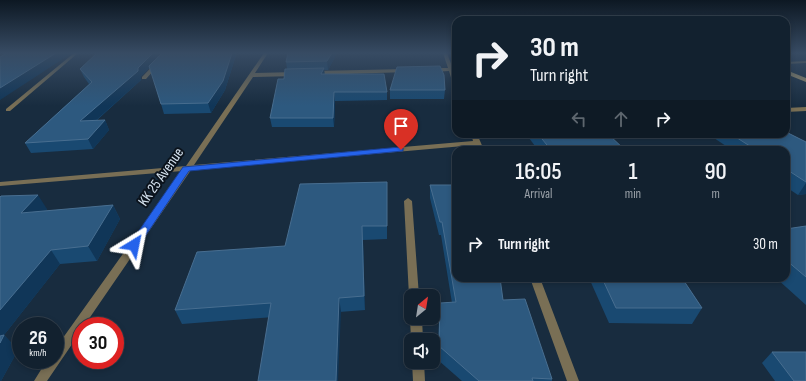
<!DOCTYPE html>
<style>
body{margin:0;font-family:"Sofia Sans Condensed",sans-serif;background:#1f2e3b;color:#f1f3f6;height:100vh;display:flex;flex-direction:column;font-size:15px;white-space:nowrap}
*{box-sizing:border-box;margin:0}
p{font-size:13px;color:#9ca3aa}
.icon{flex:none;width:22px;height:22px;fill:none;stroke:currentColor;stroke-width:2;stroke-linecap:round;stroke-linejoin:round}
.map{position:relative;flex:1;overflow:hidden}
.panel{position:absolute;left:452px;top:146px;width:338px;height:136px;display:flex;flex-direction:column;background:#12212f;border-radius:12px;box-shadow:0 2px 6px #0003,0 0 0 1px #313e4b}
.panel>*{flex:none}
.guide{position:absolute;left:452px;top:16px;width:338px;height:122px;border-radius:12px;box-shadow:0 2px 6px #0003,0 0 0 1px #313e4b;background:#12212f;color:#f1f3f6;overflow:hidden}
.needle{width:26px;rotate:30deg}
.fabs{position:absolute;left:404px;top:289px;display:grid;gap:8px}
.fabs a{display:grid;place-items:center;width:36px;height:36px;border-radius:8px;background:#12212f;box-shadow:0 2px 6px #0003,0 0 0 1px #313e4b;font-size:20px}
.speed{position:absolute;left:12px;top:317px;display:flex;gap:8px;font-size:20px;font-weight:700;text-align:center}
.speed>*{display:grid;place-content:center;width:52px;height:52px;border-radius:50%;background:#12212f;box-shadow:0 2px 6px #0003,0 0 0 1px #313e4b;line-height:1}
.speed small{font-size:10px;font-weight:400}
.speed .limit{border:6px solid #d22;background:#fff;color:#111}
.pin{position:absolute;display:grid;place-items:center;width:34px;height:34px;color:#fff;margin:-41px -17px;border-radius:50% 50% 50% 0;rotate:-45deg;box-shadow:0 0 4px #0007}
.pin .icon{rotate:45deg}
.me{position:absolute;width:44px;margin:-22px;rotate:35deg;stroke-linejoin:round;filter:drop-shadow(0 0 3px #0008)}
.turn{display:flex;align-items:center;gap:14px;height:84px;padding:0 12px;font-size:18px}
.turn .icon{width:52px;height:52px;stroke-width:2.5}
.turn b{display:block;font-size:28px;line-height:34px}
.lanes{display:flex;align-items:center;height:38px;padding:0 12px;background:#0003;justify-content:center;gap:20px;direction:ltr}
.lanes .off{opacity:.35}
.eta{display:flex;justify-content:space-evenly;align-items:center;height:68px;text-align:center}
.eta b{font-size:24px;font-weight:600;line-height:28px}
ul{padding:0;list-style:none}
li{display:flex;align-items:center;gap:12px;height:60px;padding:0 12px}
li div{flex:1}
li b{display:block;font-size:15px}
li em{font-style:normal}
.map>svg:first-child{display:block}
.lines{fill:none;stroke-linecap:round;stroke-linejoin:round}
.minor{fill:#796f55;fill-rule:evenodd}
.secondary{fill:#a6966c;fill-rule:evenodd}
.wall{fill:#194971}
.shaded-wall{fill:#103658}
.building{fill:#2d597f;stroke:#486e90}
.route{fill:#2563eb;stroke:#184099}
.labels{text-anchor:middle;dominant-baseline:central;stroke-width:4;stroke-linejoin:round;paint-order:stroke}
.street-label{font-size:15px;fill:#d5e2ef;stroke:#0b131c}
</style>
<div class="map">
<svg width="806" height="381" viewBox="0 0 806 381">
<rect width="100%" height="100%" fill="#182c3f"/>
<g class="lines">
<path class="minor" d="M 74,53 L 78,53 L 10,111 L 6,111 L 6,109 Z
M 165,53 L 169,53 L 146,79 L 142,79 L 142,77 Z
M 264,53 L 268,53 L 255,73 L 295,72 L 298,74 L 295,76 L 253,77 L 194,165 L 473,141 L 471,134 L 477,134 L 484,150 L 476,150 L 475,145 L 191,170 L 84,326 L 81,326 L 81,331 L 47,381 L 34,381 L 47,360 L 55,360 L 55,349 L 182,171 L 0,186 L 0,182 L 186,166 Z
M 443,53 L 447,53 L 456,77 L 456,86 L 453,84 L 449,71 L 431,72 L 428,70 L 431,68 L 448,68 Z
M 806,61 L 806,63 L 786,64 L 786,62 Z
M 405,69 L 408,71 L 407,72 L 315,75 L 312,73 L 315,71 Z
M 806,107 L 806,111 L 786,112 L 786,108 Z
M 408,198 L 412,201 L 419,296 L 411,296 L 411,299 L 409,296 L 404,201 Z
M 530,278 L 540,278 L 579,381 L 567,381 Z
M 411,317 L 411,318 L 422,318 L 423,340 L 411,340 L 410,318 Z
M 412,362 L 424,362 L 425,381 L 413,381 Z"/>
<path class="secondary" d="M 786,70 L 806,78 L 806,82 L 786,74 Z"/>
</g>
<path class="wall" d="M 97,53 L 157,53 L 158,56 L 236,55 L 225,90 L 211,113 L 164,114 L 150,67 L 141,76 L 141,80 L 96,121 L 105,120 L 109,130 L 93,149 L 31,153 L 25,143 L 89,84 L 84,77 L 80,69 Z
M 288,53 L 337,53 L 328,70 L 324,70 L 324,74 L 387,92 L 387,100 L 335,101 L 334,127 L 272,127 L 270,118 L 287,69 L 286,62 Z
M 390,90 L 445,90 L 444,99 L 390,99 Z
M 526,134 L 573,134 L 574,135 L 625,150 L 538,150 Z
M 708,134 L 786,134 L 806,142 L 806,194 L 798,195 L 786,187 L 786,150 L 732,150 Z
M 387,182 L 387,239 L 363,240 L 365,310 L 182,324 L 175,310 L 285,246 Z
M 430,185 L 552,379 L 552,381 L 462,381 L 438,360 L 439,317 L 440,303 L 452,303 L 441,235 L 439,235 L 430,198 Z
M 0,197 L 47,209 L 45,211 L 113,205 L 120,219 L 97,261 L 60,264 L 4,335 L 18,350 L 1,381 L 0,381 Z
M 806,226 L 806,305 L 776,278 L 786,278 L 786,229 Z
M 589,278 L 682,278 L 702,308 L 692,324 L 609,323 Z
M 772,352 L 806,381 L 775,381 L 762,363 Z"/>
<path class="shaded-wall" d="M 56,53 L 72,53 L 0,100 L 0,88 Z
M 153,53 L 157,53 L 159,58 L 141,76 L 141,80 L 84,131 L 80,121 Z
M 232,53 L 235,53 L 236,55 L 225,90 L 211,113 L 208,103 Z
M 332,53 L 337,53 L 328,70 L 327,61 Z
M 324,68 L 325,76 L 321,74 Z
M 334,92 L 335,101 L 334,127 L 333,118 Z
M 105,120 L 109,130 L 93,149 L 88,139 Z
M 806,183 L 806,194 L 798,195 Z
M 38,195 L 47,209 L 30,227 L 21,213 Z
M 113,205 L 120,219 L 97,261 L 88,246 Z
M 362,226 L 363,240 L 365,310 L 364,296 Z
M 51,250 L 60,264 L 0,340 L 0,310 Z
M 339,298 L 341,311 L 338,381 L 336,381 Z
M 4,335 L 18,350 L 1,381 L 0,381 L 0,343 Z"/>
<path class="building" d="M 7,53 L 56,53 L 0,88 L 0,57 Z
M 97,53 L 153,53 L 138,68 L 138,71 L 80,121 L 105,120 L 88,139 L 25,143 L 92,82 L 80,69 Z
M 162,53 L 232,53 L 223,81 L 208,103 L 161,104 L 149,66 Z
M 288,53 L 332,53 L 327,61 L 286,62 Z
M 440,66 L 444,75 L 445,90 L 390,90 L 397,67 Z
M 324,68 L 321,74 L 384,74 L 387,92 L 334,92 L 333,118 L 270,118 L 278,79 L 284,79 L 285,69 Z
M 786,132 L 806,142 L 806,182 L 786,169 L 786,150 L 756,150 L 731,134 L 786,134 Z
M 538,134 L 573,134 L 574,135 L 590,134 L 608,134 L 625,150 L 551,150 Z
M 387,182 L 387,226 L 362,226 L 364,296 L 339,298 L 336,381 L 258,381 L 271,303 L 175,310 L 197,252 L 285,246 L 300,184 Z
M 430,185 L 456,185 L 456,278 L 500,278 L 503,300 L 525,299 L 552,379 L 532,378 L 533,381 L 479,381 L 439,346 L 440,303 L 456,302 L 442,222 L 440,222 Z
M 38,195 L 21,213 L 113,205 L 88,246 L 51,250 L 0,310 L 0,197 L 1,196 Z
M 806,226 L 806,277 L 786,260 L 786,229 Z
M 602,278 L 682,278 L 702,308 L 616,308 Z
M 4,335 L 0,343 L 0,336 Z
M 772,352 L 806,352 L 806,381 L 794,381 Z"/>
<linearGradient id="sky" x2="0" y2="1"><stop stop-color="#0d1823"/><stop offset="0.5" stop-color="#374b63"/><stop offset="1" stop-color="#374b63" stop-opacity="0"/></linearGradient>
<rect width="806" height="106" fill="url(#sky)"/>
<path class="route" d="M 401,147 L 403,148 L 403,151 L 189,171 L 138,247 L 130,247 L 129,245 L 183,167 Z"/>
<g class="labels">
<g class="street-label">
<text transform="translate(161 177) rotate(-55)">KK 25 Avenue</text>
</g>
</g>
</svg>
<div class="fabs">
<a><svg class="needle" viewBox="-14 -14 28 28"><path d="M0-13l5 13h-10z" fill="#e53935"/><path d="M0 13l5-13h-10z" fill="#9ca3aa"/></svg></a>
<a><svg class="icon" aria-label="sound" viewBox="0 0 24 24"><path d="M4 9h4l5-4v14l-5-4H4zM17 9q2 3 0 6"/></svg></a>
</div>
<div class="speed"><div>26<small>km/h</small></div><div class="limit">30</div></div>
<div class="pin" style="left:401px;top:150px;background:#d93025"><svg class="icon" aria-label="arrive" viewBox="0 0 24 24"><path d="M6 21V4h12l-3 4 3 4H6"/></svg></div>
<svg class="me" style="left:134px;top:245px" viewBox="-20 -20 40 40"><path d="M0-17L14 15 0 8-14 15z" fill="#2563eb" stroke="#fff" stroke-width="4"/></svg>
<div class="guide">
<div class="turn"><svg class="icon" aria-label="right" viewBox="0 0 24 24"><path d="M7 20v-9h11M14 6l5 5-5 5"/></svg><div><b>30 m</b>Turn right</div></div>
<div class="lanes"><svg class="icon off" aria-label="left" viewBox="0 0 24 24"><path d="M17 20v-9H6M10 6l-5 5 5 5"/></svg><svg class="icon off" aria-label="ahead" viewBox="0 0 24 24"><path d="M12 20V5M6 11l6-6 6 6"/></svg><svg class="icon" aria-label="right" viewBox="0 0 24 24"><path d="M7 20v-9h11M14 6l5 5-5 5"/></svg></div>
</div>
<section class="panel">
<div class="eta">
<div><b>16:05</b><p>Arrival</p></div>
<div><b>1</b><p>min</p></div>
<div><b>90</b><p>m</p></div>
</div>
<ul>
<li><svg class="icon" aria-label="right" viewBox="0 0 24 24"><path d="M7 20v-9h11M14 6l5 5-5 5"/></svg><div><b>Turn right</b></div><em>30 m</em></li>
</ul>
</section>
</div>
